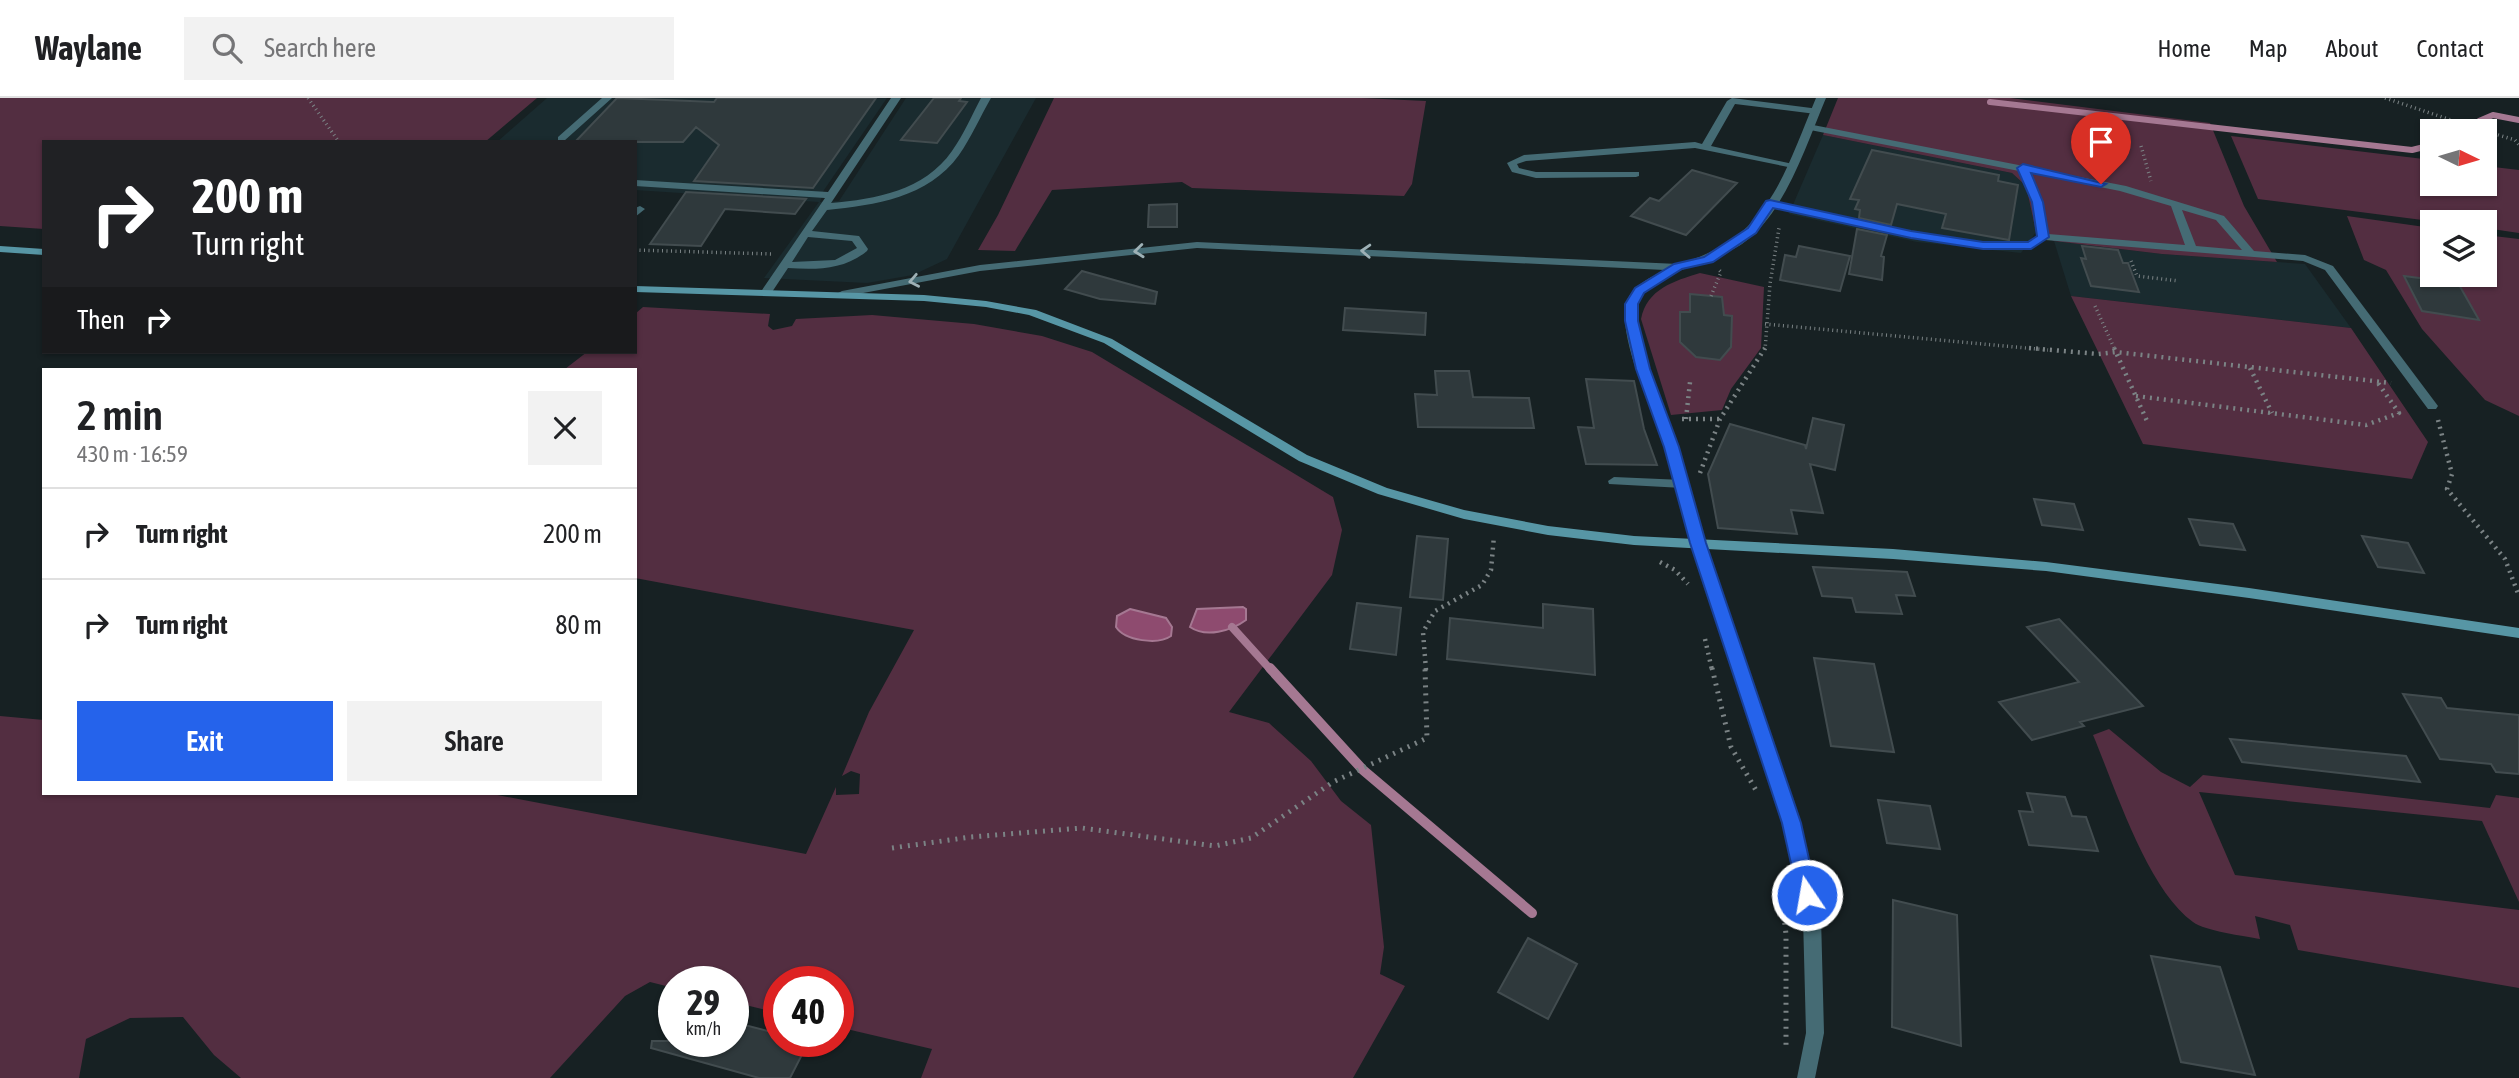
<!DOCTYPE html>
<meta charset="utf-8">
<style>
body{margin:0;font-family:"Asap Condensed",sans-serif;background:#f2f2f2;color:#202124;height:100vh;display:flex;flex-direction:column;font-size:26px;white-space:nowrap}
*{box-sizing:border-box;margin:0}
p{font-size:23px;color:#757577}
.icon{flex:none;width:38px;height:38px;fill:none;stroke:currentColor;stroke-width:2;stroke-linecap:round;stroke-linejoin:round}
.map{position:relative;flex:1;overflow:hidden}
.details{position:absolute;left:42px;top:270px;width:595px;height:427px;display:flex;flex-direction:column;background:#fff;border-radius:0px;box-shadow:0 2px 5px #0004}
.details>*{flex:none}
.hud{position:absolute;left:42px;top:42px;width:595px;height:214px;border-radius:0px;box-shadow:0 2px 5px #0004;background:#202124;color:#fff;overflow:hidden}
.needle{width:46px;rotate:95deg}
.tools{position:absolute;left:2420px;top:21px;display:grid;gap:14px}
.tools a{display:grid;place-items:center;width:77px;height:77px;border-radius:0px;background:#fff;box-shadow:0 2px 5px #0004;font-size:35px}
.speed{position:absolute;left:658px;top:868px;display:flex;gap:14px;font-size:35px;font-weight:700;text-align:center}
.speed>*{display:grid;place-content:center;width:91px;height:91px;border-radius:50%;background:#fff;box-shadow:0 2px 5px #0004;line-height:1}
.speed small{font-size:18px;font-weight:400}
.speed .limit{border:10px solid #d22;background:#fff;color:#111}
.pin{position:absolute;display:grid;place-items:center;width:60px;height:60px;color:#fff;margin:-72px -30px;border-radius:50% 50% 50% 0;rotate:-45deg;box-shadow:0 0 7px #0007}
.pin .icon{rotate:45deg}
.me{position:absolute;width:77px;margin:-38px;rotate:348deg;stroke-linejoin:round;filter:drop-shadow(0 0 5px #0008)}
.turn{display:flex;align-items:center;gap:24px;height:147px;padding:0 35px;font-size:32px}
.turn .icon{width:91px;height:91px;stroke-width:2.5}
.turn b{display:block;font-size:49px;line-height:60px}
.then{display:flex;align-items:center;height:66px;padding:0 35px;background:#0003;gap:14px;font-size:26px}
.round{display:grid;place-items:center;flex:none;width:74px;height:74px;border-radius:0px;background:#f2f2f2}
.head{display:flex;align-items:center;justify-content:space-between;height:119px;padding:0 35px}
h1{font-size:42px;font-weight:600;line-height:52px}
.action{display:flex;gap:14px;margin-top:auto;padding:14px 35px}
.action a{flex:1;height:80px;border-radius:0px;background:#2563eb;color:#fff;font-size:28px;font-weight:600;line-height:80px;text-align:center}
.action a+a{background:#f2f2f2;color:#202124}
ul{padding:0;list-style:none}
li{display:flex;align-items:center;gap:21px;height:91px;padding:0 35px;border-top:2px solid #e0e0e0}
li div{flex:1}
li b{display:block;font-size:26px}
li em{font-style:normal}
header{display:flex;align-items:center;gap:42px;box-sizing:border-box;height:98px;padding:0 35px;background:#fff;border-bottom:2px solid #e0e0e0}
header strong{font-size:33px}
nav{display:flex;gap:38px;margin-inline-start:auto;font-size:24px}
.search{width:490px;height:63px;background:#f2f2f2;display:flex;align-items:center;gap:18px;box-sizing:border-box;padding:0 24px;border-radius:0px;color:#757577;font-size:26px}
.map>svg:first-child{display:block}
.built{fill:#1a2b2f}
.green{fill:#532e41}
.water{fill:#8e4b6f;stroke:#a57892;stroke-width:2}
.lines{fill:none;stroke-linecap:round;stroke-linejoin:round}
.stream-far2{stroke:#a57892;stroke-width:6}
.stream-far1{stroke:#a57892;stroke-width:8}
.stream{stroke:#a57892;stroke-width:10}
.building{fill:#2f393c;stroke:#424c4f;stroke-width:2}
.path-far2{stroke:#7b8385;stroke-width:3.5;stroke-dasharray:1 3.5;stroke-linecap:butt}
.path-far1{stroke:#7b8385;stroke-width:4.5;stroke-dasharray:2 5;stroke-linecap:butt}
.path{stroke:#7b8385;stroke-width:5;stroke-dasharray:2 6;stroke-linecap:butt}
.service{fill:#456b74;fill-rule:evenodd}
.minor{fill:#456b74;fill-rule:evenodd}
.tertiary{fill:#456b74;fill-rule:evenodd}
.secondary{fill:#5796a5;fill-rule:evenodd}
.oneway{stroke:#9eb1b6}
.route{fill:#2563eb;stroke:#184099;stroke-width:2}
</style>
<header>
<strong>Waylane</strong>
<div class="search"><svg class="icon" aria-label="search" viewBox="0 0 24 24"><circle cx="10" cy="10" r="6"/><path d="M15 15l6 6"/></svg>Search here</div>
<nav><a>Home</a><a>Map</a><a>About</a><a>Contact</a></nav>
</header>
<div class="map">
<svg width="2519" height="980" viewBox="0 0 2519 980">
<rect width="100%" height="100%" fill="#172123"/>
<path class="built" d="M 547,0 L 887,0 L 824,92 L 820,104 L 839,103 L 906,0 L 1036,0 L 947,161 L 913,177 L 867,185 L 764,180 L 819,104 L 635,92 L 635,44 L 497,44 Z
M 1823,37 L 2012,75 L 2026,88 L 2036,134 L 2021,155 L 1917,144 L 1789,116 Z
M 2054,143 L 2162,156 L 2305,166 L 2351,230 L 2071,198 Z"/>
<path class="green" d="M 0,0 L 537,0 L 485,44 L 44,44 L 44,131 L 0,128 Z
M 1054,0 L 1362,0 L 1426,3 L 1412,86 L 1404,98 L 1192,90 L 1182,84 L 1052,92 L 1015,153 L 978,152 L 998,117 Z
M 1838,0 L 2010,0 L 2210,25 L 2244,108 L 2277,164 L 2162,156 L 2054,143 L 2036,134 L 2026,88 L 2012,75 L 1823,37 Z
M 2231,38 L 2432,62 L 2432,86 L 2485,86 L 2485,68 L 2519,72 L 2519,135 L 2485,130 L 2485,124 L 2438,124 L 2258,101 Z
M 2347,118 L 2432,130 L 2432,177 L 2485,177 L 2485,137 L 2519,141 L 2519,318 L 2485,302 L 2422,231 L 2386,172 L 2364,162 Z
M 1700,175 L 1764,189 L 1761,250 L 1731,291 L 1722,312 L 1671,317 L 1641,221 C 1647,191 1674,183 1700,175 Z
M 2071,198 L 2351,230 L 2428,344 L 2412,381 L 2143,346 Z
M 643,209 L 770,216 L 768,228 L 773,232 L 792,228 L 796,221 L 872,217 L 974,226 L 1042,238 L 1092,254 L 1333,399 L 1342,432 L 1332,477 L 1229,614 L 1269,625 L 1311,663 L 1341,703 L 1371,727 L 1384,849 L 1380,876 L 1405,888 L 1353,980 L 921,980 L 932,951 L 838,929 L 838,884 L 779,884 L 779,915 L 733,904 L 733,884 L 674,884 L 674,890 L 650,884 L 625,898 L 550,980 L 241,980 L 214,957 L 183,919 L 130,920 L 86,941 L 79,980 L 0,980 L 0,618 L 44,622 L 44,695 L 487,695 L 806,756 L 836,689 L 836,697 L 859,696 L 860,676 L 851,673 L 842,678 L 869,614 L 914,532 L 635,480 L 635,271 L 565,271 L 587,254 L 635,254 L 635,216 Z
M 2109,631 L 2161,674 L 2190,689 L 2203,677 L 2490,710 L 2496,697 L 2519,700 L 2519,804 L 2482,723 L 2199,694 L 2235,777 L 2519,812 L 2519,890 L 2298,852 L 2290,827 L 2255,818 L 2260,841 C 2244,838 2205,833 2193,824 C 2147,791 2115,689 2093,637 Z"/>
<path class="water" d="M 1243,509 L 1246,511 L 1246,522 C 1231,533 1206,540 1190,529 L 1197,511 Z
M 1130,511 L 1166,520 L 1172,529 L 1171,538 C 1158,547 1125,543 1116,529 L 1117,518 Z"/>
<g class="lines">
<path class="stream-far2" d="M 1990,4 L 2412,52 L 2432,47
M 2478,33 L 2479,23 L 2493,17 L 2519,22"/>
<path class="stream-far1" d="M 1232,529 L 1271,572"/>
<path class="stream" d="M 1270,570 L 1363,672 L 1532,815"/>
</g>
<path class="building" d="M 617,0 L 714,4 L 717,0 L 876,0 L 813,90 L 694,83 L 719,47 L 696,29 L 683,44 L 575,44 Z
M 934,0 L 961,0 L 959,3 L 967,4 L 937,45 L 901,42 Z
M 1872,52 L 1999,77 L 1998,83 L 2018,87 L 2009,142 L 1942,130 L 1946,116 L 1897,106 L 1891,127 L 1859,120 L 1860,112 L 1855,111 L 1859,102 L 1850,101 Z
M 1692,72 L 1737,85 L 1686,137 L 1631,118 L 1650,100 L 1659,103 Z
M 686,94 L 806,101 L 795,116 L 725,111 L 701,148 L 650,146 Z
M 1177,106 L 1177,129 L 1148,129 L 1149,107 Z
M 1857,131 L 1887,137 L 1881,158 L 1884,159 L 1882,182 L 1849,176 Z
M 1799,148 L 1850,158 L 1840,193 L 1780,182 L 1785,157 L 1796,159 Z
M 2082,148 L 2118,152 L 2123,165 L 2128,165 L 2139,194 L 2091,188 L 2081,160 L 2086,161 Z
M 1082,173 L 1157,194 L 1155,206 L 1100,201 L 1065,191 Z
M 2404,178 L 2458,185 L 2479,222 L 2422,213 Z
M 1690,196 L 1722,199 L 1724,217 L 1732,218 L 1731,249 L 1720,262 L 1696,259 L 1680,244 L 1680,214 L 1690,214 Z
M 1345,210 L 1426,215 L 1425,237 L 1343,232 Z
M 1435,273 L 1469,273 L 1473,299 L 1529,300 L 1534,330 L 1418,329 L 1415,296 L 1437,297 Z
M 1586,281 L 1634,283 L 1644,331 L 1657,367 L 1586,366 L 1578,329 L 1594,330 Z
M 1813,320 L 1844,327 L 1835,372 L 1810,366 L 1823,415 L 1791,412 L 1797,436 L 1718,430 L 1708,376 L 1730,326 L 1805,347 L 1806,351 Z
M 2034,401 L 2074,406 L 2083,432 L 2042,427 Z
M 2189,421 L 2233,426 L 2245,452 L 2200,447 Z
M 1417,438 L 1448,441 L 1443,502 L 1410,499 Z
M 2362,438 L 2408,445 L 2424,475 L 2378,469 Z
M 1813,469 L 1907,474 L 1915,498 L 1896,497 L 1902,516 L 1856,514 L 1852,500 L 1822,498 Z
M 1357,505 L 1401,510 L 1396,557 L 1350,551 Z
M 1543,506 L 1593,511 L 1595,577 L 1447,561 L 1450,520 L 1543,530 Z
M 2059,521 L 2143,608 L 2080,624 L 2084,628 L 2032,642 L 1999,604 L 2079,584 L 2027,529 Z
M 1814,560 L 1874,566 L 1894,654 L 1831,648 Z
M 2403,596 L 2441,600 L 2447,610 L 2519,617 L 2519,676 L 2496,674 L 2491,666 L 2440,661 Z
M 2230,641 L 2406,658 L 2420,684 L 2242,664 Z
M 2027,695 L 2065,699 L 2072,718 L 2086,719 L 2098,753 L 2029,747 L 2019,713 L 2033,714 Z
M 1878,702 L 1930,708 L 1940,751 L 1887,745 Z
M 1893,802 L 1957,817 L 1961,948 L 1892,929 Z
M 1528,840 L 1577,866 L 1548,921 L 1498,894 Z
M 2151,858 L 2220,869 L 2255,977 L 2181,964 Z
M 733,924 L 779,936 L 779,943 L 809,943 L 790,980 L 759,980 L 651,950 L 652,943 L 733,943 Z"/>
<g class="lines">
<path class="path-far2" d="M 308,0 L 339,44
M 2385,0 L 2484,33
M 2485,33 L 2515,42 L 2519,47
M 2141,48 L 2151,83
M 635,152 L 771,156
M 2131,163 L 2137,178 L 2179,183
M 1711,198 L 1721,174 L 1719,172
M 2095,208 L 2115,252
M 1765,226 L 2048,252
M 1765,252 L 1770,186 L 1779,130"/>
<path class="path-far1" d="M 2029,250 L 2098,256 L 2116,254 L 2391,285
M 2114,250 L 2147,323
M 2250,270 L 2272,315
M 2136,298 L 2366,327 L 2399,315 L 2378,285
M 1682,321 L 1720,321
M 1686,321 L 1690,284
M 2438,322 L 2452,376 L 2447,391 L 2505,461 L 2519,498
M 1700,375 L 1720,321 L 1765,250
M 1660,464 L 1675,472 L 1688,486
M 1705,541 L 1712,572
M 1426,572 L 1423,534 L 1435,513 L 1482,487 L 1491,472 L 1494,438"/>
<path class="path" d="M 1712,570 L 1731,649 L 1757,694
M 892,750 L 971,739 L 1082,730 L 1215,748 L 1251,740 L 1333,684 L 1427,640 L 1425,570
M 1781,793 L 1786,836 L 1786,948"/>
<path class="service" d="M 602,0 L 612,0 L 564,43 L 558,43 L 558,39 Z
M 891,0 L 901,0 L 831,105 C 876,101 924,93 952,53 C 964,36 972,17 981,0 L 991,0 C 980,19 971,40 959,57 C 928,100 875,107 827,112 L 812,133 L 859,138 L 868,151 L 867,153 C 844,172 816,172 788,170 L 770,197 L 762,197 L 760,195 L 825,100 L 635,88 L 635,82 L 828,94 ZM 808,139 L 852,143 L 857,150 L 835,162 L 792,164 Z
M 1732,0 L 1819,11 L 1819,15 L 1816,16 L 1735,6 L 1711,48 L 1793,66 L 1793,70 L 1695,50 L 1526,63 L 1517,66 L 1519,70 L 1536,74 L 1639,74 L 1639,78 L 1636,79 L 1536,80 L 1512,74 L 1507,65 L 1524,57 L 1695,44 L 1702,46 L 1727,3 Z
M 1808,26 L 2126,88 L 2224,118 L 2254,153 L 2305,157 L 2333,168 L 2438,308 L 2436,311 L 2428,311 L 2325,172 L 2303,163 L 2045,142 L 2031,151 L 1983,150 L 1911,140 L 1766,108 L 1765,106 L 1770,103 L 1911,134 L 1983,144 L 2029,145 L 2038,138 L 2033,104 L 2019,73 L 1805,31 L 1805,27 ZM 2030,75 L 2120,93 L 2171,108 L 2185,147 L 2048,136 L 2043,104 ZM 2182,112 L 2216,122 L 2242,152 L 2196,148 Z
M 640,108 L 645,111 L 635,119 L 635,110 Z
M 1614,379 L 1683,382 L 1689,386 L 1683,390 L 1609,386 L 1608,383 Z"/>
<path class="minor" d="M 1816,0 L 1826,0 C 1806,47 1785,116 1742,146 C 1718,162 1645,178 1637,205 C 1628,240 1667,317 1679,353 C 1689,383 1697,414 1705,445 L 1698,450 L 1691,445 C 1683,414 1676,382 1666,351 C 1654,315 1618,242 1626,206 C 1630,189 1651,179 1665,172 L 1197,150 L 980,173 L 842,199 L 836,196 L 842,193 L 980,167 L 1197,144 L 1678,166 C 1769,141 1783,78 1816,0 Z"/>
<path class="tertiary" d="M 1698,440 L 1705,445 L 1800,725 L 1821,819 L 1824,935 L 1815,980 L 1797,980 L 1806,935 L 1803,819 L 1784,725 L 1691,445 Z"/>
<path class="secondary" d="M 0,148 L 44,151 L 44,157 L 0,154 Z
M 635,188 L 924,197 L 986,203 L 1036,212 L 1112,241 L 1307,357 L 1387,390 L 1464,412 L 1548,428 L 1634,438 L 1893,451 L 2046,464 L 2249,490 L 2519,530 L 2519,540 L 2249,500 L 2046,473 L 1893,461 L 1634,447 L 1548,437 L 1464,421 L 1378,396 L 1299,363 L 1104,245 L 1029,217 L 986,209 L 924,203 L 635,194 Z"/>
</g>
<defs><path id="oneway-chevron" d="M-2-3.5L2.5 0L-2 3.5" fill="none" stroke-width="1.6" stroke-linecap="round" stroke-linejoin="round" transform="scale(1.75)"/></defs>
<g class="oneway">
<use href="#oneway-chevron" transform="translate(1139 153) rotate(174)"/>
<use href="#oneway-chevron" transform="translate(1366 153) rotate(-177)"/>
<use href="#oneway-chevron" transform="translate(914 183) rotate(169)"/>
</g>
<path class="route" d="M 2023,66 L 2106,86 L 2101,89 L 2031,75 L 2043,104 L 2049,139 L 2031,151 L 1983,151 L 1911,140 L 1773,110 L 1756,135 L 1713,164 L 1682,171 L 1644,195 L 1638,206 L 1638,223 L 1650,271 L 1679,349 L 1706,445 L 1801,725 L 1817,797 L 1814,803 L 1807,805 L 1800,803 L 1798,797 L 1782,725 L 1690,445 L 1664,349 L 1636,271 L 1625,223 L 1625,206 L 1635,190 L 1674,166 L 1704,159 L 1748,130 L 1766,103 L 1770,102 L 1911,133 L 1983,144 L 2028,144 L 2037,138 L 2032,104 L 2017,70 Z"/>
</svg>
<div class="tools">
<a><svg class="needle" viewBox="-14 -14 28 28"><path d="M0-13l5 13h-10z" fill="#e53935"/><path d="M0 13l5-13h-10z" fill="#757577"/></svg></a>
<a><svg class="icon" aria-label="layers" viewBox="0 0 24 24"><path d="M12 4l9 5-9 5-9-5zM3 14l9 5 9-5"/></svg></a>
</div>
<div class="speed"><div>29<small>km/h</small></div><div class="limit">40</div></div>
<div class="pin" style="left:2101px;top:86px;background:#d93025"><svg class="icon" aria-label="arrive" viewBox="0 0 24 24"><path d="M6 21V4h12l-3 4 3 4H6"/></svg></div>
<svg class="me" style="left:1807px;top:797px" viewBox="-20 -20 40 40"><circle r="17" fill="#2563eb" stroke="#fff" stroke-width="3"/><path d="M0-11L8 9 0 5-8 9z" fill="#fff"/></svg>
<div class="hud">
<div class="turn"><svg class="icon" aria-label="right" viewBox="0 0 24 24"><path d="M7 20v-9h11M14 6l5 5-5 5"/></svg><div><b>200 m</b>Turn right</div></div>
<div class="then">Then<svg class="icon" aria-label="right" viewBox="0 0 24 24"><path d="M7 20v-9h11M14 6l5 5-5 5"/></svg></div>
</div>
<section class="details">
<div class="head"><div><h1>2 min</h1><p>430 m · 16:59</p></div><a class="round"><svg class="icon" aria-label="close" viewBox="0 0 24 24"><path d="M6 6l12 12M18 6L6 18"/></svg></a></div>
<ul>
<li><svg class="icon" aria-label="right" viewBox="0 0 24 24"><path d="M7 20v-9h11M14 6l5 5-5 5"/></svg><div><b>Turn right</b></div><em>200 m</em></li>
<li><svg class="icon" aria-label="right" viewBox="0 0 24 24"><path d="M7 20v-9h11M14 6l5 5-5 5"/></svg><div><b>Turn right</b></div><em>80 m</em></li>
</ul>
<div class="action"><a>Exit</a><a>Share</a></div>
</section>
</div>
